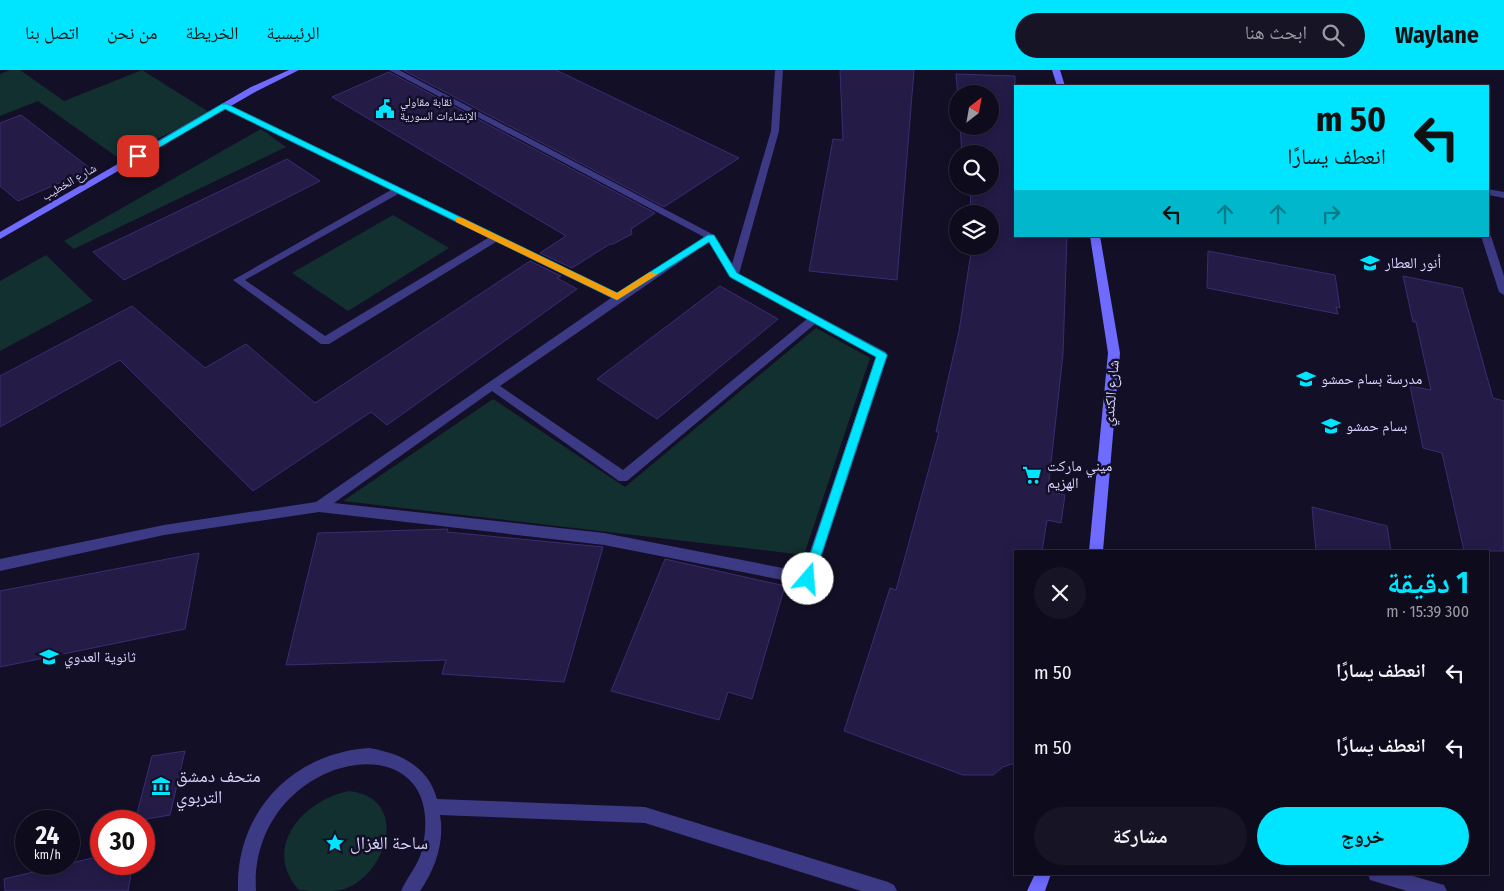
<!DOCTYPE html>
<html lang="ar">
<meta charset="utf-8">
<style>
body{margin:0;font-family:"Fira Sans Condensed","Noto Naskh Arabic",sans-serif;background:#171425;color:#f1f3f6;direction:rtl;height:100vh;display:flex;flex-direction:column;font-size:19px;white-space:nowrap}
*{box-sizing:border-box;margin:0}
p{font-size:16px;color:#9b9ba3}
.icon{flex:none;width:28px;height:28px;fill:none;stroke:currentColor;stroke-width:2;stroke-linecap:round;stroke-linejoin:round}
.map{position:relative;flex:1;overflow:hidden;direction:ltr}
.sheet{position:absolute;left:1014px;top:480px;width:475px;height:325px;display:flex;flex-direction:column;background:#0e0b1c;border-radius:0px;box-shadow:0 2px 12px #0003,0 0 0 1px #2e2b3b;direction:rtl}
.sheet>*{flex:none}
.top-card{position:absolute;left:1014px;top:15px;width:475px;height:152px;border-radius:0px;box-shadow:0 2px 12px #0003,0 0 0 1px #2e2b3b;direction:rtl;background:#00e5ff;color:#111;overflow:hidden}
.needle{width:32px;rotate:31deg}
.controls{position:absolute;left:949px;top:15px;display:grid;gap:10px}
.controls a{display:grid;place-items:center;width:50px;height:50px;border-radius:50%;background:#0e0b1c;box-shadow:0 2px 12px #0003,0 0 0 1px #2e2b3b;font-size:25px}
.speed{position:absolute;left:15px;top:740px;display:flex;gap:10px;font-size:25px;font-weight:700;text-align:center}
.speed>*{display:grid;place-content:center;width:65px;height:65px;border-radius:50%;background:#0e0b1c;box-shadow:0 2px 12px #0003,0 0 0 1px #2e2b3b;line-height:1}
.speed small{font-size:12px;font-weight:400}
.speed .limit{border:8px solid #d22;background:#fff;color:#111}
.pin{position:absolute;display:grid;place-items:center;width:42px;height:42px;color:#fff;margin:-21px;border-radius:10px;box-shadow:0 2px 8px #0006}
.me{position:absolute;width:55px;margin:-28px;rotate:18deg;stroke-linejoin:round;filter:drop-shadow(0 0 4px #0008)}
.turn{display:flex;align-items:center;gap:18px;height:105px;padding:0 20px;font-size:22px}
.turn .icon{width:65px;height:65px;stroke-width:2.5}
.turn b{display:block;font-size:35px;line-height:42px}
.lanes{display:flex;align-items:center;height:48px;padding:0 20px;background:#0003;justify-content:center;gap:25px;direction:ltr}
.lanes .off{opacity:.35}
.round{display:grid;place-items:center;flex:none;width:52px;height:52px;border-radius:26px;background:#171425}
.summary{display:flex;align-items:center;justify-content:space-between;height:85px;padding:0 20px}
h1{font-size:30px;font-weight:700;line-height:38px;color:#00e5ff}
.action{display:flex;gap:10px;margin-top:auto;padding:10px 20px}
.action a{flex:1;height:58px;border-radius:30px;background:#00e5ff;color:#111;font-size:20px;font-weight:700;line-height:58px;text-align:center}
.action a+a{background:#171425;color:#f1f3f6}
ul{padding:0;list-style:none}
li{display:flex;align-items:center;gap:15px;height:75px;padding:0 20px}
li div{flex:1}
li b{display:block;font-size:19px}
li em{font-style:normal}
header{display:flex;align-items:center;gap:30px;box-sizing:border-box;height:70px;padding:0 25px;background:#00e5ff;color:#111}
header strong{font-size:24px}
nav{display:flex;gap:28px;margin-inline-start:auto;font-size:18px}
.search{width:350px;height:45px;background:#171425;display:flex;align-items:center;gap:12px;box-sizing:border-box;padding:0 18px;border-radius:28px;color:#9b9ba3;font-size:19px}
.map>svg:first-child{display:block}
.green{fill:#12302f}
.building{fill:#241b47;stroke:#3b2d73}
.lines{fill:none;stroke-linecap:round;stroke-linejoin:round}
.minor{fill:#3d3a85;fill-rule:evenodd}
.secondary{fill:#6f6bff;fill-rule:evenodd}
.route{fill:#00e5ff;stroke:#0095a6}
.slow{fill:#f59e0b}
.labels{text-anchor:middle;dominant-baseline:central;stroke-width:5;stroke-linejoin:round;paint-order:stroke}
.far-poi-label{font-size:12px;fill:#d9d4ff;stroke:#130f26;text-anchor:start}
.far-street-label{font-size:12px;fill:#d9d4ff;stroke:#130f26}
.poi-label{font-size:15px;fill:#d9d4ff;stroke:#130f26;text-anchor:start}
.street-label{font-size:15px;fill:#d9d4ff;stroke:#130f26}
.near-poi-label{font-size:18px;fill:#d9d4ff;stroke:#130f26;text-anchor:start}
</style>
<header>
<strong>Waylane</strong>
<div class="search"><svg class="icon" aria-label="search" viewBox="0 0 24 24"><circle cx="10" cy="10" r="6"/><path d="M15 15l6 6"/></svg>ابحث هنا</div>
<nav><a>الرئيسية</a><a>الخريطة</a><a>من نحن</a><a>اتصل بنا</a></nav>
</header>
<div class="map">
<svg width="1504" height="821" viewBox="0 0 1504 821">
<rect width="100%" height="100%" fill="#130f26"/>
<path class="green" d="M 10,0 L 20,0 L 64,31 L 142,0 L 212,44 L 117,87 L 38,31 L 0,46 L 0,4 Z
M 261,59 L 286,77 L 74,179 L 64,171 Z
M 393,145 L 449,178 L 348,241 L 292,203 Z
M 46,185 L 93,231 L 0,281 L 0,211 Z
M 816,258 L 870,288 L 804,485 L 343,431 L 493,329 L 625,417 Z
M 349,721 C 413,728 385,809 341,820 C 335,821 328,821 322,821 C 315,821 307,821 299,820 C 261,778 303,730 349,721 Z"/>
<path class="building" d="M 403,0 L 556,0 L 739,88 L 664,137 Z
M 840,0 L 914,0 L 897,210 L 809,201 L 833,69 L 843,70 Z
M 389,2 L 655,143 L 631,159 L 632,164 L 613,174 L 610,174 L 572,198 L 540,183 L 566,166 L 332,27 Z
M 956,4 L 1015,6 L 1015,166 L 1067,166 L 1063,284 L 1048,420 L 1065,425 L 1061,453 L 1047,450 L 1042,481 L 1015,481 L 1015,693 L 1003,697 L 993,705 L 963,705 L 844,661 L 890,518 L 896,520 L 939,362 L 936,362 L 959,261 L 972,176 L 990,176 L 990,144 L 970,144 L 971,116 L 990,116 L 990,84 L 962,84 L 960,56 L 990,56 L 990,24 L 958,24 L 958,28 Z
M 21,45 L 91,99 L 18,131 L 0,116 L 0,53 Z
M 287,89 L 320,111 L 124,210 L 93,182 Z
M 1208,181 L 1335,205 L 1340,238 L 1336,237 L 1338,244 L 1207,218 Z
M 530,191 L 561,206 L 557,208 L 577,219 L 387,355 L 371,342 L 253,421 L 120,290 L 0,357 L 0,306 L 132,236 L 205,298 L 246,274 L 315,333 Z
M 1403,206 L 1462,218 L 1493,328 L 1504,331 L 1504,481 L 1464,481 L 1442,383 L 1423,378 L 1410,316 L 1431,320 L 1416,252 L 1413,252 Z
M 720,216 L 778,249 L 657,349 L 597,309 Z
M 1312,437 L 1387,456 L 1391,481 L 1316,481 Z
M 448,459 L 447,462 L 603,477 L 564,612 L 442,604 L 446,590 L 286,595 L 318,463 Z
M 199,483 L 185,559 L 0,597 L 0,521 Z
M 665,489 L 785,516 L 752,629 L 728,622 L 719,650 L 611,621 Z
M 185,681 L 170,745 L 135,751 L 152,686 Z
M 101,786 L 101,794 L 133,794 L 128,821 L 5,821 L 4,809 Z"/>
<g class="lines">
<path class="minor" d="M 389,0 L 399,0 L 714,165 L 732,194 L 771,61 L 775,0 L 783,0 L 779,61 L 739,204 L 886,282 L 888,285 L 813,513 L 808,515 L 604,475 L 319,442 L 164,465 L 0,501 L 0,489 L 164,455 L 316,432 L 611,228 L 496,172 L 329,274 L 321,274 L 233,210 L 391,120 L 222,38 L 222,34 L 228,34 L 618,223 L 704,167 ZM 398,124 L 488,168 L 325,266 L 245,210 ZM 709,172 L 730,207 L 807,249 L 623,400 L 500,316 ZM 815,254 L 876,287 L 803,502 L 604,463 L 334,433 L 492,321 L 619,411 L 627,411 Z
M 1488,119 L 1504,122 L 1504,128 L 1488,125 Z
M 1488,163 L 1491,166 L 1504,206 L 1504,225 L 1499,222 L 1481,166 L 1488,166 Z
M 369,678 C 400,683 428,696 437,729 L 645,737 L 888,812 L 894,815 L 897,821 L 861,821 L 645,753 L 440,745 C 445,771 435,800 420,821 L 401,821 C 407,807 418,796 422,780 C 454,643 248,680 256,821 L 238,821 C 235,743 292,683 369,678 Z
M 1368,804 L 1406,804 L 1444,815 L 1447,821 L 1407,821 L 1370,810 Z"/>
<path class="secondary" d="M 289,0 L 299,0 L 257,21 L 0,169 L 0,162 L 251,17 Z
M 1052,0 L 1060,0 L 1065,16 L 1057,16 Z
M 1090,166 L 1100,166 L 1120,283 L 1103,481 L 1089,481 L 1108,283 Z
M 1035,804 L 1051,804 L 1045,821 L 1027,821 Z"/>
</g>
<path class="route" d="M 222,34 L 227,34 L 617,223 L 708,165 L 714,165 L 737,203 L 885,283 L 887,285 L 812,513 L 808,514 L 802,509 L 876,287 L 730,207 L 709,172 L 617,230 L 225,39 L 141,88 L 134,86 Z"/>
<path class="slow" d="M 456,148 L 462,148 L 617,223 L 650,202 L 658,204 L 617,230 L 456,152 Z"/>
<defs>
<g id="civic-bare" transform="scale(1.5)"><path d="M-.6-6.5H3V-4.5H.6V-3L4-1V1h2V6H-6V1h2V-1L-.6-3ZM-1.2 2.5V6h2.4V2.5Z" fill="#00e5ff" stroke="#130f26" stroke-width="2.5" paint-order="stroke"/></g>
<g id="school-bare" transform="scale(1.5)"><path d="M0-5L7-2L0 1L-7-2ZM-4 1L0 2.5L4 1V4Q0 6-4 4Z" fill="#00e5ff" stroke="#130f26" stroke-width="2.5" paint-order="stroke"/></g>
<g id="supermarket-bare" transform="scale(1.5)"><path d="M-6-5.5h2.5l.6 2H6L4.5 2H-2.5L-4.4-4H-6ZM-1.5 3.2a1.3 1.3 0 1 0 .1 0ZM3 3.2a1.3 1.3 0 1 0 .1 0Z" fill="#00e5ff" stroke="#130f26" stroke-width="2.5" paint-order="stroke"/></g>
<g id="museum-bare" transform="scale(1.5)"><path d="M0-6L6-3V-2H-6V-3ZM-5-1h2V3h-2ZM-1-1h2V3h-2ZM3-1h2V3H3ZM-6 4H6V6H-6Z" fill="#00e5ff" stroke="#130f26" stroke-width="2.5" paint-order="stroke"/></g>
<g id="sight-bare" transform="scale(1.5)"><path d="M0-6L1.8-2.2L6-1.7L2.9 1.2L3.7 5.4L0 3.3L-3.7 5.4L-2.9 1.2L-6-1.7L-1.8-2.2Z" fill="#00e5ff" stroke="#130f26" stroke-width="2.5" paint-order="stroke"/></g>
</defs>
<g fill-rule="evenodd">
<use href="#civic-bare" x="385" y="39"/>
<use href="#school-bare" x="1370" y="193"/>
<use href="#school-bare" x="1306" y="309"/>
<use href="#school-bare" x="1331" y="356"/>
<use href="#supermarket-bare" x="1032" y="405"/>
<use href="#school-bare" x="49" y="587"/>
<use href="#museum-bare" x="161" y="716"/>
<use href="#sight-bare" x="335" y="773"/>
</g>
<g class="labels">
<g class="far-poi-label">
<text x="400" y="32">نقابة مقاولي<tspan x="400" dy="14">الإنشاءات السورية</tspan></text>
</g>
<g class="far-street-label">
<text transform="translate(69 112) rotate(-30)">شارع الخطيب</text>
</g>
<g class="poi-label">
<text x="1385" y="193">أنور العطار</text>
<text x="1321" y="309">مدرسة بسام حمشو</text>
<text x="1346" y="356">بسام حمشو</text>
<text x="1047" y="396">ميني ماركت<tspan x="1047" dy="17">الهزيم</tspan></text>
<text x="64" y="587">ثانوية العدوي</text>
</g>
<g class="street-label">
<text transform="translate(1111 323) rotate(-85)">شارع الكندي</text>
</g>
<g class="near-poi-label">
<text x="176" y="706">متحف دمشق<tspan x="176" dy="21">التربوي</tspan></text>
<text x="350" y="773">ساحة الغزال</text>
</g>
</g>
</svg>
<div class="controls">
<a><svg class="needle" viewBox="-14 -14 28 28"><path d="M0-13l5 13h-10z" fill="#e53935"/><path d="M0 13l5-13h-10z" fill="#9b9ba3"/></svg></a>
<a><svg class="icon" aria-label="search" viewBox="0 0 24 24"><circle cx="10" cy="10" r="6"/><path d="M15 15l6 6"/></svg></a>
<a><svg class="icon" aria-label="layers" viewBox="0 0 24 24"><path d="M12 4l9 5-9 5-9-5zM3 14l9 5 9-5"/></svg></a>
</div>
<div class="speed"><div>24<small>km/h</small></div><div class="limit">30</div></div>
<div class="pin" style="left:138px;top:86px;background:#d93025"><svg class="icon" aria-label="arrive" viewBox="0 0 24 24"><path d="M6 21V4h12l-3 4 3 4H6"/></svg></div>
<svg class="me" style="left:808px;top:509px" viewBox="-20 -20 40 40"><circle r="19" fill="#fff"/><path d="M0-13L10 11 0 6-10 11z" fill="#00e5ff"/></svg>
<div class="top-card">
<div class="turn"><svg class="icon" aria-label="left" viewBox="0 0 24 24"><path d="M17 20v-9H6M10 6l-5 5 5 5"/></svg><div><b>50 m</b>انعطف يسارًا</div></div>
<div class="lanes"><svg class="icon" aria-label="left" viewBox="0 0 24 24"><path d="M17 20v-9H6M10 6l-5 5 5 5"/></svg><svg class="icon off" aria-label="ahead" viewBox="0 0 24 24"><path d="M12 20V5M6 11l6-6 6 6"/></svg><svg class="icon off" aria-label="ahead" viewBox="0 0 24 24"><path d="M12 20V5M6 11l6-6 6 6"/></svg><svg class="icon off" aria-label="right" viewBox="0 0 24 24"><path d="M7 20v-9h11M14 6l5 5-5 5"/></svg></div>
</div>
<section class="sheet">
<div class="summary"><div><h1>1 دقيقة</h1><p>300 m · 15:39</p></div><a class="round"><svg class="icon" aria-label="close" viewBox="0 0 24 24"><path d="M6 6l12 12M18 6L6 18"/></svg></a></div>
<ul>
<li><svg class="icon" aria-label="left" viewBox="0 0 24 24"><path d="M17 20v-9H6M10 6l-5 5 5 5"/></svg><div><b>انعطف يسارًا</b></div><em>50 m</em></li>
<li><svg class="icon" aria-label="left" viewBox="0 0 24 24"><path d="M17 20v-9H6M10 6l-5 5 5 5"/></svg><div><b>انعطف يسارًا</b></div><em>50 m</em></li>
</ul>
<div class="action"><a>خروج</a><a>مشاركة</a></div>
</section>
</div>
